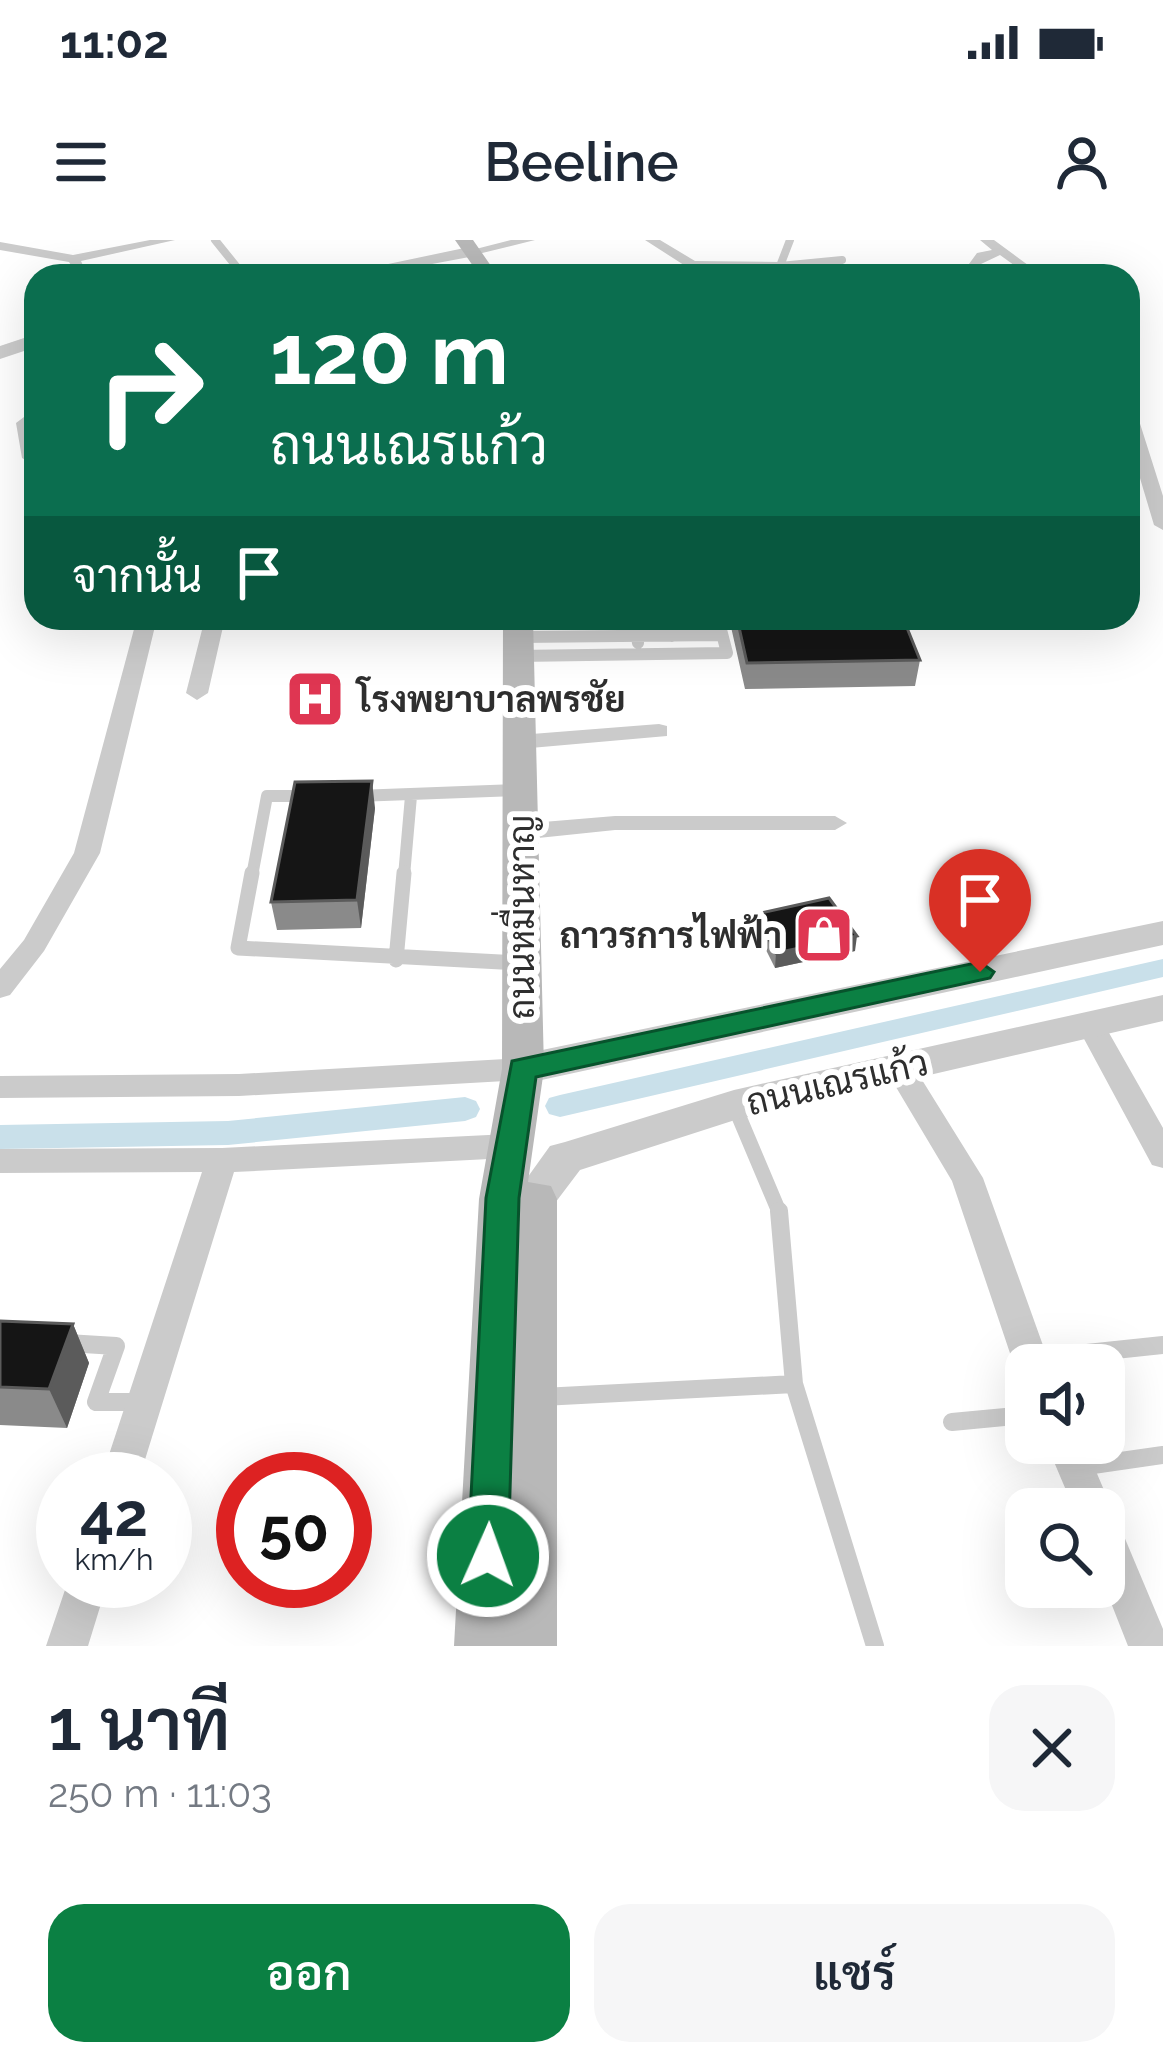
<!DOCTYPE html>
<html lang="th">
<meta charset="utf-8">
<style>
body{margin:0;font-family:Raleway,Sarabun,sans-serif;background:#f6f6f7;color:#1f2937;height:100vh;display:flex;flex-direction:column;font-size:45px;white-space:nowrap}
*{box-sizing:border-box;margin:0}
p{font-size:39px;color:#747a83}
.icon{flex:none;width:66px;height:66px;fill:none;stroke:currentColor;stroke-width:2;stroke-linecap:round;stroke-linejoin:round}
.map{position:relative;height:1406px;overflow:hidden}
.details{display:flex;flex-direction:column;background:#fff;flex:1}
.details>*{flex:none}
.guide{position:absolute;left:24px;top:24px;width:1116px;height:366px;border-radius:36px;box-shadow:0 12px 48px #0002;background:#0b6e4f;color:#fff;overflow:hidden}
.controls{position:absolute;left:1005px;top:1104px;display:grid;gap:24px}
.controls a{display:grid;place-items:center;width:120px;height:120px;border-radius:24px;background:#fff;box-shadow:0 12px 48px #0002;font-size:60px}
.speed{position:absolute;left:36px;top:1212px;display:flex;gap:24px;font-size:60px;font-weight:700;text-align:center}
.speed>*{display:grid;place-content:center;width:156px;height:156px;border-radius:50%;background:#fff;box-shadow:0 12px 48px #0002;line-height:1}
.speed small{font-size:30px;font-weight:400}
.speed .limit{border:18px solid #d22;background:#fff;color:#111}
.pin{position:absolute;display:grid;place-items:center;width:102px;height:102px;color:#fff;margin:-123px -51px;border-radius:50% 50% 50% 0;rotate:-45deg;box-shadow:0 0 12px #0007}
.pin .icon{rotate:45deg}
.me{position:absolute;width:132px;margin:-66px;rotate:2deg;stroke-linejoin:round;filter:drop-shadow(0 0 9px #0008)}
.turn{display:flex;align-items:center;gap:42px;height:252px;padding:0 48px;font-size:54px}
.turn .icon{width:156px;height:156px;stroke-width:2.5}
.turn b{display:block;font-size:84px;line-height:102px}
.then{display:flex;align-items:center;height:114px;padding:0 48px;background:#0003;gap:24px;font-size:45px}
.round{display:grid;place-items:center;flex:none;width:126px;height:126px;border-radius:36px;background:#f6f6f7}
.overview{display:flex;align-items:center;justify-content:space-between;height:204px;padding:0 48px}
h1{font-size:72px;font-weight:600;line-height:90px}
.action{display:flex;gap:24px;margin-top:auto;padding:24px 48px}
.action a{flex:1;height:138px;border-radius:36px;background:#0b8043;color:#fff;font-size:48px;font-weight:600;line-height:138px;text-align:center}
.action a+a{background:#f6f6f7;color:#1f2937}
.status{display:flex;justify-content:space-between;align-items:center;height:84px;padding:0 60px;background:#fff;direction:ltr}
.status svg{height:33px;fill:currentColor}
header{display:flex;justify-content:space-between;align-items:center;height:156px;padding:0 48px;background:#fff;font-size:54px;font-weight:600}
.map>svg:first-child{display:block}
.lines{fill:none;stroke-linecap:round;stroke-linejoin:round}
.canal{fill:#c9e0ea;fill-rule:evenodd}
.service-far3{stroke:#cbcbcb;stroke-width:8}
.service-far2{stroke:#cbcbcb;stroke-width:12}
.service-far1{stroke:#cbcbcb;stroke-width:15}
.service{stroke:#cbcbcb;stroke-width:18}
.minor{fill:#cbcbcb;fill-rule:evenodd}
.tertiary{fill:#cbcbcb;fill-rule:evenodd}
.secondary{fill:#b8b8b8;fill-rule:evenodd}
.wall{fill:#8a8a8a}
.shaded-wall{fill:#5b5b5b}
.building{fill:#151515;stroke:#5b5b5b;stroke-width:3}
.route{fill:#0b8043;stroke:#07532c;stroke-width:3}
.labels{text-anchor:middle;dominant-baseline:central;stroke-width:12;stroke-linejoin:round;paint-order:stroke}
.poi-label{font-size:36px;font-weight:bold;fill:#2e2e2e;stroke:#fff;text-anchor:start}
.street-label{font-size:36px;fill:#2e2e2e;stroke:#fff}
</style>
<div class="status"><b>11:02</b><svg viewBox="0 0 49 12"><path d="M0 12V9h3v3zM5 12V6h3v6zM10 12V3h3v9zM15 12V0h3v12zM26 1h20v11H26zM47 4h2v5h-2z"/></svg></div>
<header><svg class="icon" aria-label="menu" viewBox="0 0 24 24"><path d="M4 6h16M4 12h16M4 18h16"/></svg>Beeline<svg class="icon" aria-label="person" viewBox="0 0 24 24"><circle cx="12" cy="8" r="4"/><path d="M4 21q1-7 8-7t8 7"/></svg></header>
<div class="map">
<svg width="1163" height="1406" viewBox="0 0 1163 1406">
<rect width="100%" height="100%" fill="#fff"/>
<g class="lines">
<path class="canal" d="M 1163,719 L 1163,737 L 560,877 L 549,874 L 545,866 L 549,858 L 560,855 Z
M 465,857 L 476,861 L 480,869 L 476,877 L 465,881 L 228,905 L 0,909 L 0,885 L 228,881 Z"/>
<path class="service-far3" d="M 215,0 L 244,36
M 790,0 L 780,26 L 842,20"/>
<path class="service-far2" d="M 634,378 L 638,403
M 668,378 L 672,396
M 518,397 L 722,395
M 517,416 L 727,413 L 718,378
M 357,556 L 520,550
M 252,636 L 267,556 L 311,556
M 404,636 L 411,556"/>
<path class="service-far1" d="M 252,633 L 238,708 L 520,723
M 396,720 L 404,633
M 734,865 L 780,974"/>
<path class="service" d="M 779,971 L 794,1144 L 875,1406
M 67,1103 L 116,1106 L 96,1162 L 140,1162
M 1030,1119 L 1163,1105
M 542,1157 L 794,1144
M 952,1182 L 1026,1175
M 1079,1227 L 1163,1215"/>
<path class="minor" d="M 150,0 L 175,0 L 81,21 L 88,36 L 78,36 L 69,22 L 0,10 L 0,2 L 73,15 Z
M 511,0 L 535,0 L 474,15 L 468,11 Z
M 645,0 L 660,0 L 695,21 L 780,22 L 786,26 L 780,30 L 707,29 L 710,36 L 701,36 Z
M 980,0 L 994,0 L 1043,36 L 1029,36 L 1000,15 L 981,24 L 989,36 L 977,36 L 969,24 L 977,13 L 992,10 Z
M 1128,166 L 1136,171 L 1163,256 L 1163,290 L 1154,285 L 1128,198 Z
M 36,168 L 32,184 L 36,226 L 22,218 L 16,183 Z
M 137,378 L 157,378 L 100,613 L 44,711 L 10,755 L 0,758 L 0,729 L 24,700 L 74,613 Z
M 205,378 L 225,378 L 208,453 L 197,460 L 186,453 Z
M 659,484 L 667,486 L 667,496 L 519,509 L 508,502 L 519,495 Z
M 615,576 L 835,576 L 847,583 L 835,590 L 615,590 L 519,600 L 507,592 L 519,584 Z
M 1090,774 L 1100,777 L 1163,888 L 1163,928 L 1152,925 L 1076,784 L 1080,777 Z
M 899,816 L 909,819 L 983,938 L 1050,1125 L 1026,1125 L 1026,1139 L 1019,1136 L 1014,1125 L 952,941 L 884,827 L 889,819 Z
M 523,818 L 533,821 L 538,829 L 533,837 L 523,840 L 239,856 L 0,858 L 0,836 L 239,834 Z
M 509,894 L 520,897 L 525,906 L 520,915 L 509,918 L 234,932 L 139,1239 L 101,1239 L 202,932 L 0,933 L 0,909 L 222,908 Z
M 1046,1203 L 1084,1203 L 1112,1269 L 1108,1278 L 1118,1282 L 1163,1389 L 1163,1406 L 1128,1406 L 1104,1345 L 1104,1269 L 1074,1269 Z
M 68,1341 L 108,1341 L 88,1406 L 46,1406 Z"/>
<path class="tertiary" d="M 474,6 L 482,11 L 480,15 L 368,36 L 331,36 Z
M 36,94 L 36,107 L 0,119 L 0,106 Z
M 1163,681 L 1163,705 L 523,844 L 509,839 L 503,829 L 509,819 L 523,814 Z
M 1163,755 L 1163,781 L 735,880 L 580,930 L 549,971 L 534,976 L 519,971 L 512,959 L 550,906 L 565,902 L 734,850 Z"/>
<path class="secondary" d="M 455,0 L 473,0 L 498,36 L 480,36 Z
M 503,378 L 533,378 L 544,829 L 528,942 L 551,946 L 557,959 L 557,1406 L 454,1406 L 479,959 L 502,829 Z"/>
</g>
<path class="wall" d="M 729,378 L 903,378 L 920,420 L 915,446 L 745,449 Z
M 375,568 L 361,688 L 277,690 L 271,662 Z
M 756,674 L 855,711 L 775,728 L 755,688 Z
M 0,1081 L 73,1084 L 89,1123 L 67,1188 L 0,1185 Z"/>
<path class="shaded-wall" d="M 372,541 L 375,568 L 361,688 L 357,660 Z
M 857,696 L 855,711 L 775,728 L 776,713 Z
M 73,1084 L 89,1123 L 67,1188 L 49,1149 Z"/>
<path class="building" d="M 737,378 L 903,378 L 920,420 L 747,423 Z
M 372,541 L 357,660 L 271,662 L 295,542 Z
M 829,658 L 857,696 L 776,713 L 756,674 Z
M 0,1081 L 73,1084 L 49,1149 L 0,1147 Z"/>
<path class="route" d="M 980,722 L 994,732 L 990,738 L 536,837 L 519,958 L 508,1316 L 502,1330 L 488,1336 L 474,1330 L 468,1316 L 486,958 L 512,821 Z"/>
<defs>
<g id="hospital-square" transform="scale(3)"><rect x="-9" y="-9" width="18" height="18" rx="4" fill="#df3652" stroke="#fff"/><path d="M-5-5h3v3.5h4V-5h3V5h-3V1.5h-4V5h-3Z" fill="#fff"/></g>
<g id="shop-square" transform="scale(3)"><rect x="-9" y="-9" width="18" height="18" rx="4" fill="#df3652" stroke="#fff"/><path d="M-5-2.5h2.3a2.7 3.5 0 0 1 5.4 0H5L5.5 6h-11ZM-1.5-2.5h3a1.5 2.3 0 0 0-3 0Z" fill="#fff"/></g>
</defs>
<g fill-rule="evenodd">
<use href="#hospital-square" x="315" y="459"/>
<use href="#shop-square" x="824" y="695"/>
</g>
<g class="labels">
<g class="poi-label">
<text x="357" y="459">โรงพยาบาลพรชัย</text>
<text x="782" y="695" text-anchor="end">ถาวรการไฟฟ้า</text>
</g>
<g class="street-label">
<text transform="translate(521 677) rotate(-90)">ถนนหมื่นหาญ</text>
<text transform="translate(837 842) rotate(-13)">ถนนเณรแก้ว</text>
</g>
</g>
</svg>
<div class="controls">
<a><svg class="icon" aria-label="sound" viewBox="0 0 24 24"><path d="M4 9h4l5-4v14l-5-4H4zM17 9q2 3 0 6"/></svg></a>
<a><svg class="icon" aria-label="search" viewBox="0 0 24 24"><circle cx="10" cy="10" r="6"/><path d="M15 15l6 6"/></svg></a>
</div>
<div class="speed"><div>42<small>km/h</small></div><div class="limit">50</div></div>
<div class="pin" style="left:980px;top:732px;background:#d93025"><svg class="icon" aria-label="arrive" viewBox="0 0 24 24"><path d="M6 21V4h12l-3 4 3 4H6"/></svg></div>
<svg class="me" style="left:488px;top:1316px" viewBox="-20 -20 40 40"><circle r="17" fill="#0b8043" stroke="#fff" stroke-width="3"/><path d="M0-11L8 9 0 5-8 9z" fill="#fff"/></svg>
<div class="guide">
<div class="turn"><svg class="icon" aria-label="right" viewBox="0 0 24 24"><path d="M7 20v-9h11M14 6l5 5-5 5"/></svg><div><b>120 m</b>ถนนเณรแก้ว</div></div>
<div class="then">จากนั้น<svg class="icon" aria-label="arrive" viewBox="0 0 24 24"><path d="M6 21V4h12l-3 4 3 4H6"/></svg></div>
</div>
</div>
<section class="details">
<div class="overview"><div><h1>1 นาที</h1><p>250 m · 11:03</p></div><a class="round"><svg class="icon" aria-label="close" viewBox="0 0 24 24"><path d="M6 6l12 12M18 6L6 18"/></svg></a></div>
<div class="action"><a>ออก</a><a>แชร์</a></div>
</section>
